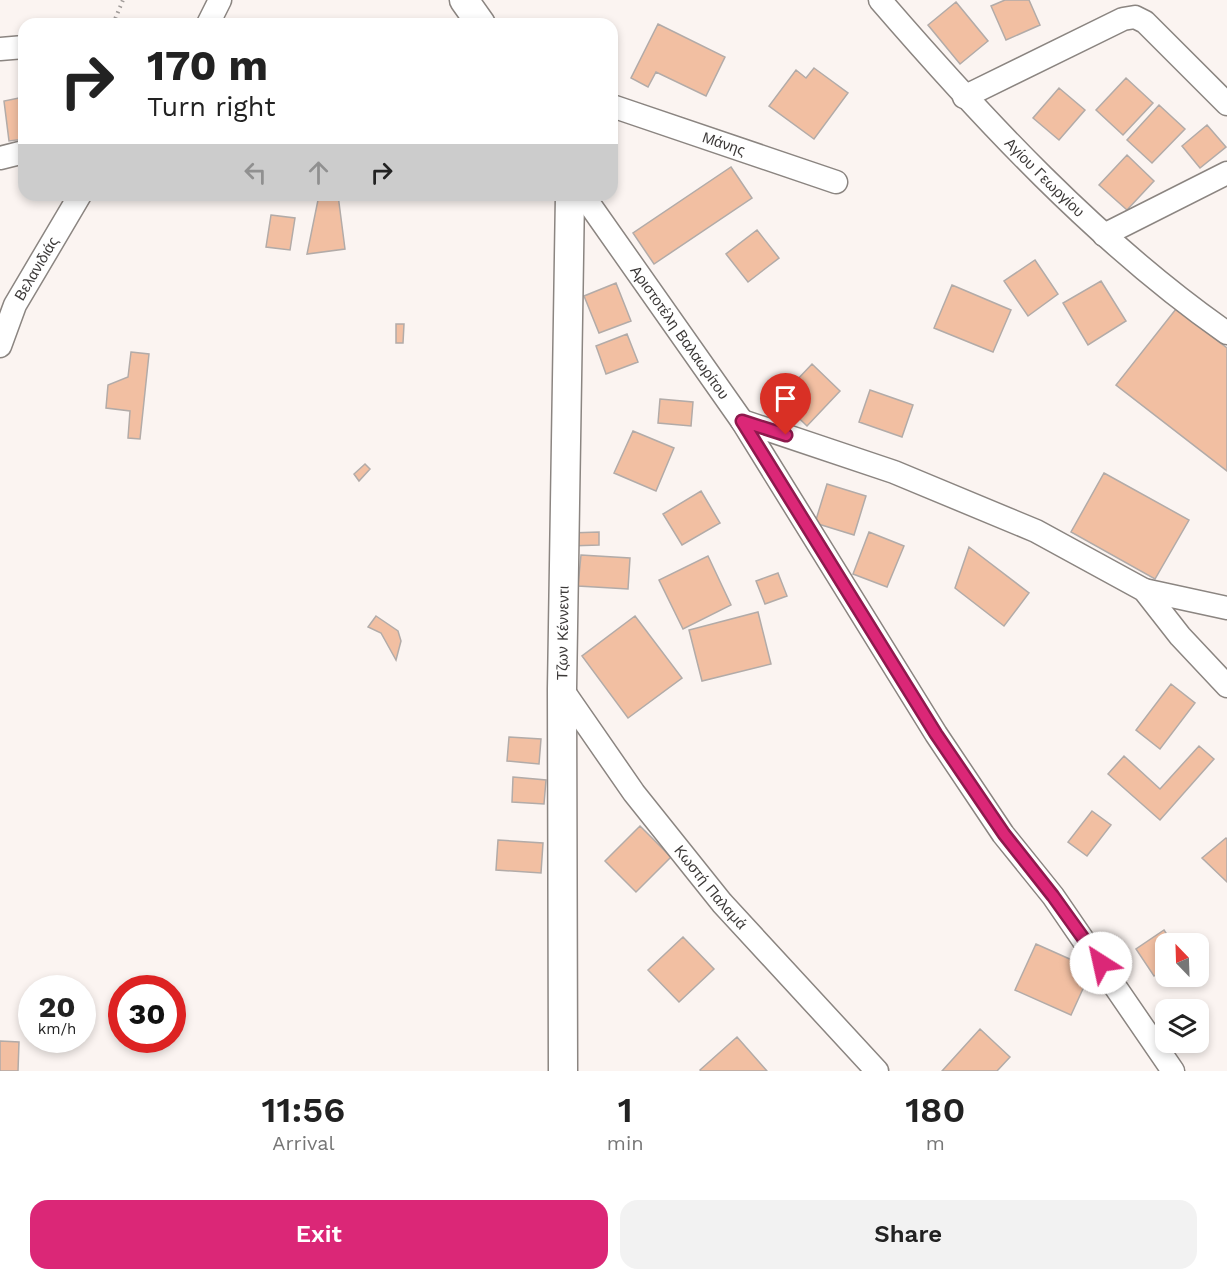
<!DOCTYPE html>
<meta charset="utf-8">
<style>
body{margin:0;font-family:"Work Sans",sans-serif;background:#f2f2f2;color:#222;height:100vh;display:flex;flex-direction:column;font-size:22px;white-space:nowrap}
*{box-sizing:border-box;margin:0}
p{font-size:20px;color:#767676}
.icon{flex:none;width:33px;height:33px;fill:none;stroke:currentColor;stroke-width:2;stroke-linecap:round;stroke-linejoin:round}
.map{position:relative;height:1071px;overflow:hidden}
.drawer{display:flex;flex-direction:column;background:#fff;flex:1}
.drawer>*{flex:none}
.top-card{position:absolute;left:18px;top:18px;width:600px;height:183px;border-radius:18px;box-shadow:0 3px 9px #0003;background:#fff;color:#222;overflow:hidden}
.needle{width:39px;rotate:337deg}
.fabs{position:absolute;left:1155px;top:933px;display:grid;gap:12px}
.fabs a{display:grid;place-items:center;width:54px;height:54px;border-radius:12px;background:#fff;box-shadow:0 3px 9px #0003;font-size:30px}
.speed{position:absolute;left:18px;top:975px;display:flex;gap:12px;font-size:30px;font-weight:700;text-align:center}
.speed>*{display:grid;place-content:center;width:78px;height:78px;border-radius:50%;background:#fff;box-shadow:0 3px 9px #0003;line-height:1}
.speed small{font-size:15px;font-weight:400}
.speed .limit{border:9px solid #d22;background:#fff;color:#111}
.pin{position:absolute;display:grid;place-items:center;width:51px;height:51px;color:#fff;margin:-62px -26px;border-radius:50% 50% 50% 0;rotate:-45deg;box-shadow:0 0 6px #0007}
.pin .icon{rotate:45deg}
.me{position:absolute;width:66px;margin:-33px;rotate:325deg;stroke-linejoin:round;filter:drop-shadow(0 0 4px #0008)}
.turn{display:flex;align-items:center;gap:21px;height:126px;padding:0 30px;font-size:27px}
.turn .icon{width:78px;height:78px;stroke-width:2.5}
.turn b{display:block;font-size:42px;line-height:51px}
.lanes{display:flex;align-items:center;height:57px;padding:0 30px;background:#0003;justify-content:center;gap:30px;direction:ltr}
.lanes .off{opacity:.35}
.eta{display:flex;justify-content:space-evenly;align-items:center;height:102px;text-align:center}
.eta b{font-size:36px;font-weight:600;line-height:42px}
.cta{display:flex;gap:12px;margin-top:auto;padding:12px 30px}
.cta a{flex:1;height:69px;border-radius:18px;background:#db2777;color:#fff;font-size:24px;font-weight:600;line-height:69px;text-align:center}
.cta a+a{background:#f2f2f2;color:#222}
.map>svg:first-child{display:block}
.building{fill:#f2bfa2;stroke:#b2aba8;stroke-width:1.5}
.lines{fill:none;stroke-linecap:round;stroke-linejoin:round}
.minor-casing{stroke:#8b8581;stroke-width:25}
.tertiary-casing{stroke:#8b8581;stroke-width:31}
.path{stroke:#a09b99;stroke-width:4;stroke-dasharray:1.5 4.5;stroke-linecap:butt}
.minor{stroke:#fff;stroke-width:22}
.tertiary{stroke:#fff;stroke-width:28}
.route-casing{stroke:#8e194d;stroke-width:15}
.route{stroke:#db2777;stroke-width:10}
.labels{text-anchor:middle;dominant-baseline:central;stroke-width:4.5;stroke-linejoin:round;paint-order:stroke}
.street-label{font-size:15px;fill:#3c3938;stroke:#fff}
</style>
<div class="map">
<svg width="1227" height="1071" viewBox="0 0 1227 1071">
<rect width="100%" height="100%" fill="#fbf4f1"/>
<path class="building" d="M 1005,0 L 1029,0 L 1040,25 L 1006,40 L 991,6 Z
M 956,2 L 988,41 L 960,64 L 928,25 Z
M 658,24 L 725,57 L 706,96 L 656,72 L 648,87 L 631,78 Z
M 814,68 L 848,93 L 814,139 L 769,106 L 796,70 L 806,78 Z
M 1126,78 L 1153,103 L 1123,135 L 1096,110 Z
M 1059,88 L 1085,110 L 1059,140 L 1033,118 Z
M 24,97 L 24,139 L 9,141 L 4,101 Z
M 1159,105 L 1185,129 L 1152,163 L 1127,140 Z
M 1207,125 L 1226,147 L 1200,168 L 1182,146 Z
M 1127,155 L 1154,181 L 1127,210 L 1099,185 Z
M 731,167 L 752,198 L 654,264 L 633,233 Z
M 319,195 L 338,195 L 345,249 L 307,254 Z
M 271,215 L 295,218 L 290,250 L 266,247 Z
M 757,230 L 779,258 L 748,282 L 726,254 Z
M 1035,260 L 1058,294 L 1028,316 L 1004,281 Z
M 1101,281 L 1126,321 L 1088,345 L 1063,303 Z
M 616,283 L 631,321 L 599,333 L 584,296 Z
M 952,285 L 1011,310 L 993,352 L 934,328 Z
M 1176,309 L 1227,348 L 1227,471 L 1116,385 Z
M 396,324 L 404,324 L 403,343 L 396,343 Z
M 627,334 L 638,362 L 606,374 L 596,346 Z
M 131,352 L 149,354 L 140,439 L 128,438 L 130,411 L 106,408 L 108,385 L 128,377 Z
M 812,364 L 840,391 L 807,426 L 779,399 Z
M 870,390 L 913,405 L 902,437 L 859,422 Z
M 660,399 L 693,402 L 691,426 L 658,423 Z
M 633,431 L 674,448 L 656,491 L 614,473 Z
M 365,464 L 370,469 L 359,481 L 354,474 Z
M 1104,473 L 1189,520 L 1155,579 L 1071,532 Z
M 827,484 L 866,496 L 854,535 L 815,523 Z
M 701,491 L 720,523 L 682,545 L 663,514 Z
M 599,532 L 599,545 L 569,546 L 569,533 Z
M 869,532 L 904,546 L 887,587 L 853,574 Z
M 969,547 L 1029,593 L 1004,626 L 955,588 Z
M 581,555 L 630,558 L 628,589 L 578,586 Z
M 708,556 L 731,605 L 683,629 L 659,580 Z
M 778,573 L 787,596 L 765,604 L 756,581 Z
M 758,612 L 771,664 L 702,681 L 689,630 Z
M 376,616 L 398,631 L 401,641 L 396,660 L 381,633 L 368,627 Z
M 635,616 L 682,678 L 628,718 L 582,656 Z
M 1171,684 L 1195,703 L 1160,749 L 1136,730 Z
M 509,737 L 541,739 L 539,764 L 507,761 Z
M 1199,746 L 1214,759 L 1160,820 L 1108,774 L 1124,756 L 1160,789 Z
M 513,777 L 546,780 L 544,804 L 512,802 Z
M 1092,811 L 1111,825 L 1087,856 L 1068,842 Z
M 640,826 L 671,857 L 636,892 L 605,861 Z
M 1226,838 L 1227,839 L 1227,882 L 1202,858 Z
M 498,840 L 543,843 L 541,873 L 496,870 Z
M 1164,930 L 1173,944 L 1166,944 L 1166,968 L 1154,976 L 1136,949 Z
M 683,937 L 714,969 L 679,1002 L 648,970 Z
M 1036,944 L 1092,969 L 1071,1015 L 1015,990 Z
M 980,1029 L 1010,1057 L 997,1071 L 942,1071 Z
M 737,1037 L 767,1071 L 701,1071 L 700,1070 Z
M 0,1041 L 19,1042 L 18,1071 L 0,1071 Z"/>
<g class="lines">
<g class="minor-casing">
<g id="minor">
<path id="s1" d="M 880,0 C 982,118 1098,243 1227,333"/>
<path d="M 208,24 L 220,0"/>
<path d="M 0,49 L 24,47"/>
<path d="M 964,97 L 1123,19 L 1135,17 L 1145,22 L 1227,104"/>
<path id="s2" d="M 612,106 L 836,182"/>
<path d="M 0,158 L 24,152"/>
<path id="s3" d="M 583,195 L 742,421 L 936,734 L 1003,834 L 1053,896 L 1173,1071"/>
<path d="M 1104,235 L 1227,173"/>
<path id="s4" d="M 0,346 L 15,305 L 80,195"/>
<path d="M 742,421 L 894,472 L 1036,531 L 1144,590 L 1180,636 L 1227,686"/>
<path d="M 1144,590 L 1227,608"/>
<path id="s5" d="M 562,689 L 634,793 L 722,903 L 877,1071"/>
</g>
</g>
<g class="tertiary-casing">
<g id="tertiary">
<path d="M 464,0 L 481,24"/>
<path id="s6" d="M 563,1071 L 562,689 L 570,195"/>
</g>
</g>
<path class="path" d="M 113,24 L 123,0"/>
<use href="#minor" class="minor"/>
<use href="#tertiary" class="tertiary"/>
</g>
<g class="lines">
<g class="route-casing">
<path id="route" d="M 786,435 L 742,421 L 936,734 L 1004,834 L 1053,896 L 1101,963"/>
</g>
<use href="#route" class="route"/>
</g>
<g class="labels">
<g class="street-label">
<text stroke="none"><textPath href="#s2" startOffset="118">Μάνης</textPath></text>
<text stroke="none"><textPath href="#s1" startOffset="242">Αγίου Γεωργίου</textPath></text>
<text stroke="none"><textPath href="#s4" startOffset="86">Βελανιδιάς</textPath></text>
<text stroke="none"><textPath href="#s3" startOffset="168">Αριστοτέλη Βαλαωρίτου</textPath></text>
<text stroke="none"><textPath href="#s6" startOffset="438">Τζων Κέννεντι</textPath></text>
<text stroke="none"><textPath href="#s5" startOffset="248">Κωστή Παλαμά</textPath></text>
</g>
</g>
</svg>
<div class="fabs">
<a><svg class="needle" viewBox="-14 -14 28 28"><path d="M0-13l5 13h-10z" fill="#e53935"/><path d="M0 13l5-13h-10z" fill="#767676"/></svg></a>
<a><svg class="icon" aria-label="layers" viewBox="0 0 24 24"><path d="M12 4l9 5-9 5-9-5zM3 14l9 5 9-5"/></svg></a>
</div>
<div class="speed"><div>20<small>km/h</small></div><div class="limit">30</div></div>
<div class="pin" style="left:786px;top:435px;background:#d93025"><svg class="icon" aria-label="arrive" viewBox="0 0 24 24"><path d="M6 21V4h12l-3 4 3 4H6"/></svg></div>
<svg class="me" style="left:1101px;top:963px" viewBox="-20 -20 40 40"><circle r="19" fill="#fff"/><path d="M0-13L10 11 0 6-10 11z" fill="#db2777"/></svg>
<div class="top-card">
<div class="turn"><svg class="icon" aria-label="right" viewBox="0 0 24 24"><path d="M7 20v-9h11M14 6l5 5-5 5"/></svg><div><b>170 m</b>Turn right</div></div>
<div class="lanes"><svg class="icon off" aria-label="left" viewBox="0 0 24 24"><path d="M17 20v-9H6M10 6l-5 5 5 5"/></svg><svg class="icon off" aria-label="ahead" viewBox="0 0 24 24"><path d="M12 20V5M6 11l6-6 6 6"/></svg><svg class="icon" aria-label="right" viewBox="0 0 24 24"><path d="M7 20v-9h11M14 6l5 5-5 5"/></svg></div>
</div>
</div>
<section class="drawer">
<div class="eta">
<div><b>11:56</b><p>Arrival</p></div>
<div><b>1</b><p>min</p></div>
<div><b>180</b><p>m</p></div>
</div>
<div class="cta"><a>Exit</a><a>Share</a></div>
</section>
